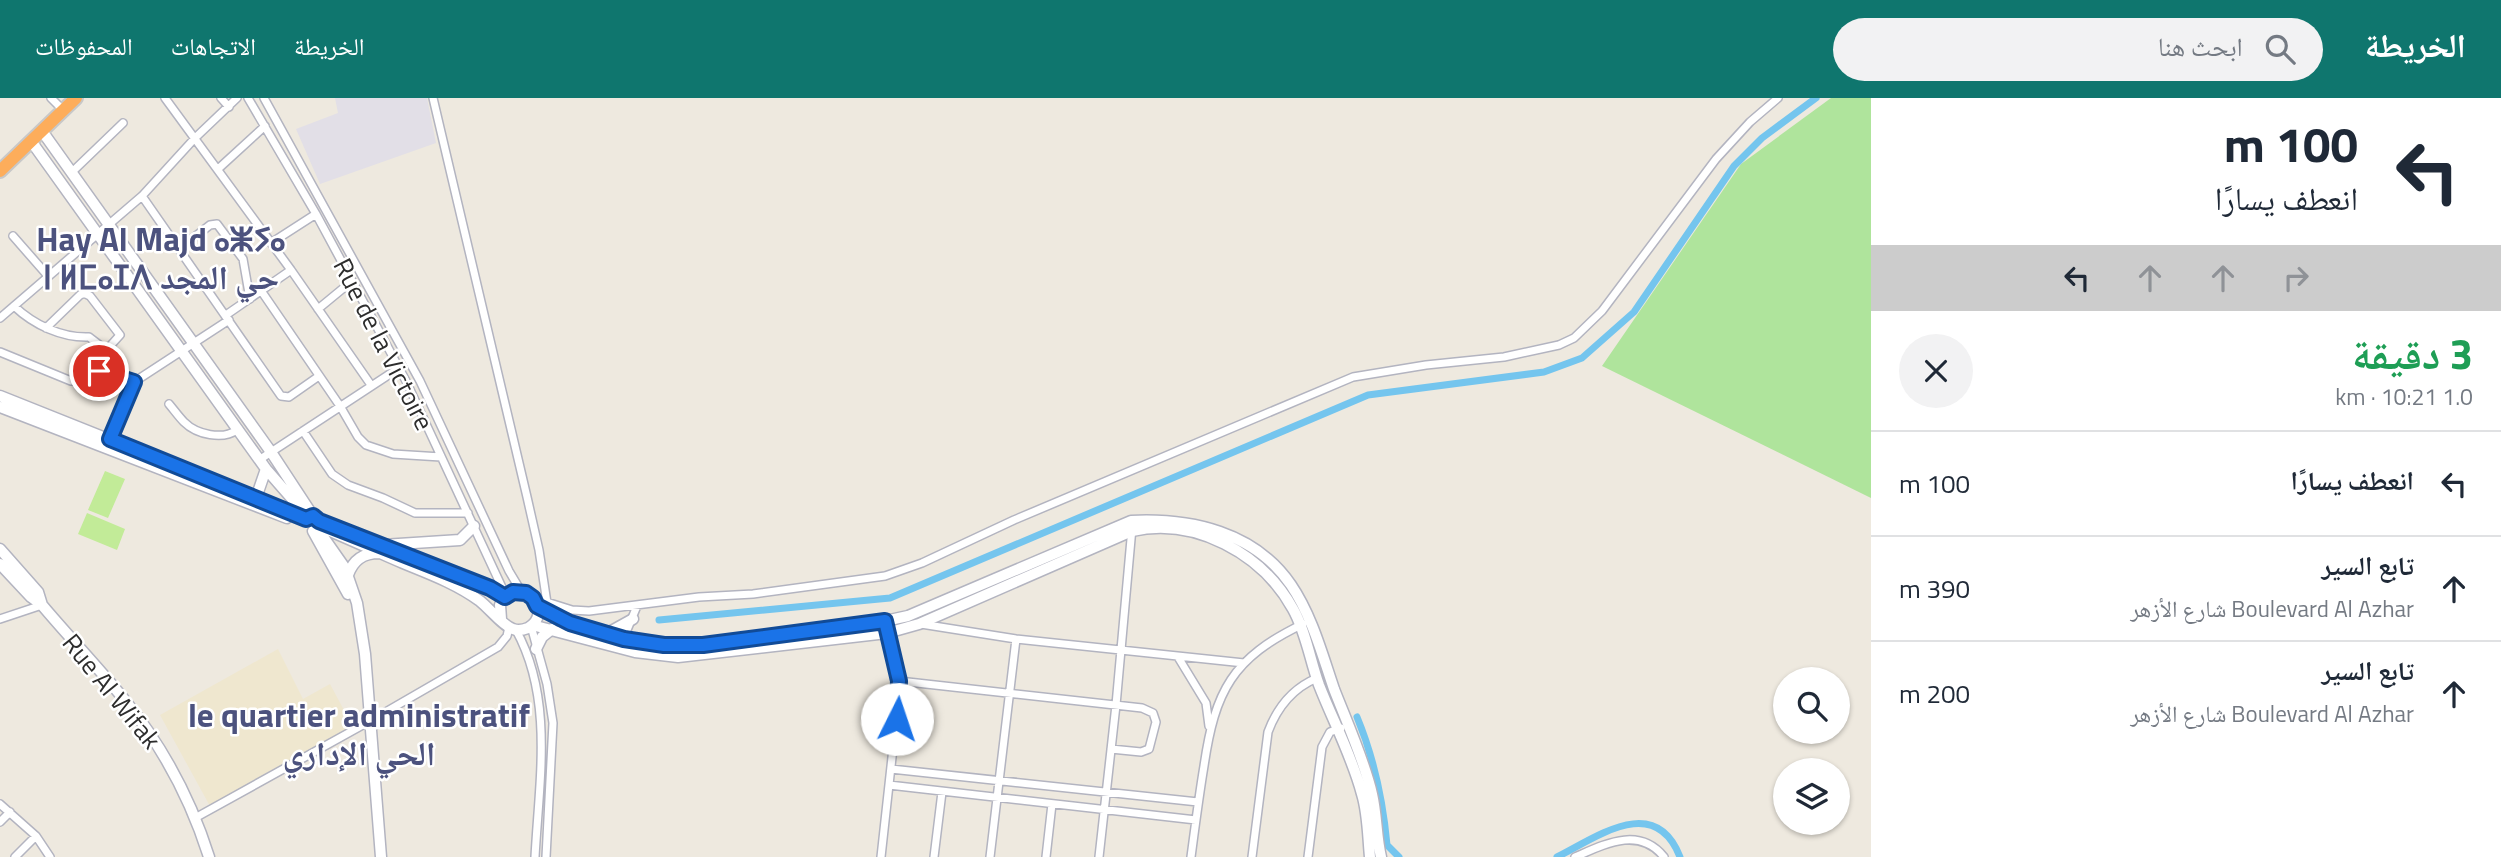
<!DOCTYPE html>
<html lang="ar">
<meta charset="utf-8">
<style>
body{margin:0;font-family:"Titillium Web","Noto Naskh Arabic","Noto Sans Tifinagh",sans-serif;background:#f2f2f3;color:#1f2937;direction:rtl;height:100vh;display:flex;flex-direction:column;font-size:26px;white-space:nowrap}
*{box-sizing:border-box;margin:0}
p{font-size:23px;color:#747a83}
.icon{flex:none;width:38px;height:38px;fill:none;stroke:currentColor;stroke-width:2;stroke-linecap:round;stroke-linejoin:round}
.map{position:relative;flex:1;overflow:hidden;direction:ltr}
.sheet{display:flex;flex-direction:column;background:#fff;width:630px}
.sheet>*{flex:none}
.banner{background:#fff;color:#1f2937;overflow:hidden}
.tools{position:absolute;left:1773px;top:569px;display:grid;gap:14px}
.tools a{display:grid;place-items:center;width:77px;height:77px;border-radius:50%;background:#fff;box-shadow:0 2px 5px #0004;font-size:35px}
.pin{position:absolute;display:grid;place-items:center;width:60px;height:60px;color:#fff;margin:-30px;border:4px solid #fff;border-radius:50%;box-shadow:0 2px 7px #0007}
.me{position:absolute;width:77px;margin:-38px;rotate:4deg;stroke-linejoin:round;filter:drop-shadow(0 0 5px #0008)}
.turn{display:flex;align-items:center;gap:24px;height:147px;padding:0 28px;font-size:32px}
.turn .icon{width:91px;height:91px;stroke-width:2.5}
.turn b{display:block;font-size:49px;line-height:60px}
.lanes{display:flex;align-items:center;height:66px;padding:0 28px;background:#0003;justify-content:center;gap:35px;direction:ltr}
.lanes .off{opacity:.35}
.round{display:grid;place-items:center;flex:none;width:74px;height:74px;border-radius:37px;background:#f2f2f3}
.headline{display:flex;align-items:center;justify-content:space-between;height:119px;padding:0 28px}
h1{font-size:42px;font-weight:700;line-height:52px;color:#1e9e55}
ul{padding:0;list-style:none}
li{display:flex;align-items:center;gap:21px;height:105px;padding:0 28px;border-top:2px solid #e0e1e3}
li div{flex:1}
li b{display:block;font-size:26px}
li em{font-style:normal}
header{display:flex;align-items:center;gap:42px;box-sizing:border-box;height:98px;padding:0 35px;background:#0f766e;color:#fff}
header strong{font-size:33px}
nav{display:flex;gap:38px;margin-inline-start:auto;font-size:24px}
.search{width:490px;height:63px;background:#f2f2f3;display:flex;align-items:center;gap:18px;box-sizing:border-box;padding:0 24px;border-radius:38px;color:#747a83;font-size:26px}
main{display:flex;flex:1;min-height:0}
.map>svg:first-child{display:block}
.industrial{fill:#e2dfe7}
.education{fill:#efe7cf}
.green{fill:#afe49c}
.pitch{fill:#c2eb98}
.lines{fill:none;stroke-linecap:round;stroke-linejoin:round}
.canal{stroke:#74c5ee;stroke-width:7}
.street-casing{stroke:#b3b4c0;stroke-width:10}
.secondary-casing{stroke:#b3b4c0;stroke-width:13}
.highway-casing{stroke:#c8c8c8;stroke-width:16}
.street{stroke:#fff;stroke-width:7}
.secondary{stroke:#fff;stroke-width:10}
.highway{stroke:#fdad5b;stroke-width:12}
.route-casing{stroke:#114b97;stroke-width:18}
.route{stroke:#1a73e8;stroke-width:12}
.labels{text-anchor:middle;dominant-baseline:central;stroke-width:5;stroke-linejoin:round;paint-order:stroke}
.street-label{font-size:26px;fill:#2d2d2d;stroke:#fff}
.district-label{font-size:33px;font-weight:bold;fill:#4c527e;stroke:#fff}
</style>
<header>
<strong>الخريطة</strong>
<div class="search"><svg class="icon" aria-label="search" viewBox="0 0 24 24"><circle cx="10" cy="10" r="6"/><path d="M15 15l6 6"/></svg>ابحث هنا</div>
<nav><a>الخريطة</a><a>الاتجاهات</a><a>المحفوظات</a></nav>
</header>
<main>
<section class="sheet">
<div class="banner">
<div class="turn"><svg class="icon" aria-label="left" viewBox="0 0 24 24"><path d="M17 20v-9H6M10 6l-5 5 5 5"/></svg><div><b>100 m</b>انعطف يسارًا</div></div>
<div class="lanes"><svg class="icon" aria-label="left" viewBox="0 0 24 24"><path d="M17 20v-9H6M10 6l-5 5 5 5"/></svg><svg class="icon off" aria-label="ahead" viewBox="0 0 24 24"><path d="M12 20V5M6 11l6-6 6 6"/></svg><svg class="icon off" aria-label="ahead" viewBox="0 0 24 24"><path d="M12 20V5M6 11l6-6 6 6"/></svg><svg class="icon off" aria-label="right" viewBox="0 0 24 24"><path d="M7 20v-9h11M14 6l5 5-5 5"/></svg></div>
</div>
<div class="headline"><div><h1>3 دقيقة</h1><p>1.0 km · 10:21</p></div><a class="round"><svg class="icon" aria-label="close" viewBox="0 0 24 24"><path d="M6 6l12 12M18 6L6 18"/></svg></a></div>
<ul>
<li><svg class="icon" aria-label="left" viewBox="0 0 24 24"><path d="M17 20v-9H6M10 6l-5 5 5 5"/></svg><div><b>انعطف يسارًا</b></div><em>100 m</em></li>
<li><svg class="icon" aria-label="ahead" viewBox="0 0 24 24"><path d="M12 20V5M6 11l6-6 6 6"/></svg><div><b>تابع السير</b><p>Boulevard Al Azhar شارع الأزهر</p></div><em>390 m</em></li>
<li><svg class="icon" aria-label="ahead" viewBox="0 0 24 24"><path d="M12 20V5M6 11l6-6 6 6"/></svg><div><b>تابع السير</b><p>Boulevard Al Azhar شارع الأزهر</p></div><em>200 m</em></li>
</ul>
</section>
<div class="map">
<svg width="1871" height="759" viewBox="0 0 1871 759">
<rect width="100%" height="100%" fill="#eee9df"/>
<path class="industrial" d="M 335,0 L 427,0 L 436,45 L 320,86 L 296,31 L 338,15 Z"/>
<path class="education" d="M 278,551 L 303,601 L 330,586 L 353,629 L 211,710 L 160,617 Z"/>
<path class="green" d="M 1831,0 L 1871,0 L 1871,400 L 1602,268 L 1741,66 Z"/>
<path class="pitch" d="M 105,373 L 125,381 L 108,420 L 88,412 Z
M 87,415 L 125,431 L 117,452 L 78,436 Z"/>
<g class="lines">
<path class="canal" d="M 659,522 L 890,500 L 1368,297 L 1544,274 L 1582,260 L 1634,214 L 1734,68 L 1762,40 L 1816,0
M 1357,619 C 1374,660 1383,703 1387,747 L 1399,759
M 1557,759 C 1597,739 1655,695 1680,759"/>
<g class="street-casing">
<path id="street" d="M 51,0 L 63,12
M 165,0 L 291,172 L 371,287
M 221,0 L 229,9
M 248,0 L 316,116 L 406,283 L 506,498
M 264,0 L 420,283 L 509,473 L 521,493
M 433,0 L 527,399 L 539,452 L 547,505
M 218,71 L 265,28
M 71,75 L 123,25
M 142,98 L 281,298 L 289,299 L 319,278
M 13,138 L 48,178
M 271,145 L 316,116
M 179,151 L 210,127 L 217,126 L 243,161 L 250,201
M 262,194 L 340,308 L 358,339 L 366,347 L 393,356 L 441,359
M 14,208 C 34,227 62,240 89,239 L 106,252
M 318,211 L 352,183
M 226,217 L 291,172
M 0,220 L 142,98 L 195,40 L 237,0
M 46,230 L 80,197 L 84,195 L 90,198 L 120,237 L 102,257 L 94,274
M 0,254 L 71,283 L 77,283 L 99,273 L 134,284
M 169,306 C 174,312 179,319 184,324 C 197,337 223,342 237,332
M 303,333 L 332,376 L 348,387 L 383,400 L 415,415 L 468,415
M 110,341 L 134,284 L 229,222
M 259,362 L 399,270
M 534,500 L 572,512 L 589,513 L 699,499 L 753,496 L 885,478 L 922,465 L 1014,422 L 1353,279 L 1426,267 L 1504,259 L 1559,247 L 1574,240 L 1602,213 L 1716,61 L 1750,24 L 1778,0
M 0,521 L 42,507
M 921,526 L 1016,541 L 1244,565
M 531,528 L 547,586 L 553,625 L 546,759
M 516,532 C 554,601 539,683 535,759
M 622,544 L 637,508
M 1178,559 L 1206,605 L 1209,628
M 899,583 L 1142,610 L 1153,615 L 1156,624 L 1149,651 L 1141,654 L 1111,651
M 891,671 L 1198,704
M 889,687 L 1196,722
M 0,706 L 36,738 L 50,759
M 195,720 L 370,623 L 498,549 L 507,538 L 509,529
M 0,724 L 10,714
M 15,759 L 36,738
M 881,759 L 899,596 L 899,583 L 885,523
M 934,759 L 942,694
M 990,759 L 1016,541
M 1046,759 L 1052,706
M 1099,759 L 1116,607 L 1132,430
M 1191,759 C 1195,729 1199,698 1204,668 C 1215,593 1232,560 1303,526
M 1252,759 L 1268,634 C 1277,610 1293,590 1317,580
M 1308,759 L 1322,649 L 1330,634 L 1341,630
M 1575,759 C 1605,746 1639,728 1664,759"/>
</g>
<g class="secondary-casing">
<path id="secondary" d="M 42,33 L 271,354 L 313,418
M 31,43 L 266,371 L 308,419
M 0,298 L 306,420
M 0,309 L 287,420
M 256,400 L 266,371
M 318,428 C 347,440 375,453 403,465 C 430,476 457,486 480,503 C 489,510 503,528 513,531 C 518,533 523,532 528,530 C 557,513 518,472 500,507 L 501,521
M 317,430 L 345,470 L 357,505 L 365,556 L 381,759
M 313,433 L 348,496
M 369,444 L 490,490 L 505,499
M 383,447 L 460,442 L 474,428
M 0,451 L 38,494 L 42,507
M 0,466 L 31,499 L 42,507 C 68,538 97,568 123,600 C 161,646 191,702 209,759
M 348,477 C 353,462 363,455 379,455
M 537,507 L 562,521 L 604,536 L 637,544 L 677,548 L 703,547 L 885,523 L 908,518 L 1131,423 C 1191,420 1255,434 1291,487 C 1312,518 1322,556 1334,591 C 1346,622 1365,664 1372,696 C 1377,717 1376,738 1381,759
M 532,527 L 635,554 L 678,559 L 887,535 L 919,526 L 1132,433 C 1195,419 1262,455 1293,511 C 1306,534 1310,562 1319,587 C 1333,623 1352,658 1362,696 C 1368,715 1368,739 1370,759
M 606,536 L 633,521
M 536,551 L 542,539 L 552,531"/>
</g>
<g class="highway-casing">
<path id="highway" d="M 0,73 L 76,0"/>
</g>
<use href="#street" class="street"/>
<use href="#secondary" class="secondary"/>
<use href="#highway" class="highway"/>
</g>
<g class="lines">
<g class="route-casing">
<path id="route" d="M 99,273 L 134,284 L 110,341 L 306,421 L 313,418 L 319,423 L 490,490 L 505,499 L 513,494 L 526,495 L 533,500 L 537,508 L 570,525 L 624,541 L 664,547 L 703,547 L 885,523 L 899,583 L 897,621"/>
</g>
<use href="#route" class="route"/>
</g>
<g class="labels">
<g class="street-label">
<text transform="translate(384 246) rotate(63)">Rue de la Victoire</text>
<text transform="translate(112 593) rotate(51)">Rue Al Wifak</text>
</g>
<g class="district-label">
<text x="161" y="141">Hay Al Majd ⴰⵥⵢⴰ<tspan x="161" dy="38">ⵏ ⵍⵎⴰⵊⴷ حي المجد</tspan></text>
<text x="359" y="617">le quartier administratif<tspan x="359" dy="38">الحي الإداري</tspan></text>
</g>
</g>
</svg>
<div class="tools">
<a><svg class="icon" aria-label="search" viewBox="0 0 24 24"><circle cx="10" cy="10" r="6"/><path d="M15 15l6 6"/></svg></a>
<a><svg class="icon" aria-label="layers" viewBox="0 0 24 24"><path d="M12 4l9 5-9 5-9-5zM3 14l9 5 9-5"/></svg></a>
</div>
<div class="pin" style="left:99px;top:273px;background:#d93025"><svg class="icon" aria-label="arrive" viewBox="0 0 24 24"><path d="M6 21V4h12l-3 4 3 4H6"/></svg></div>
<svg class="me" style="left:897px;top:621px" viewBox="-20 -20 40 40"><circle r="19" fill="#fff"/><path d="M0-13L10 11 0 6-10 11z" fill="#1a73e8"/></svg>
</div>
</main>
